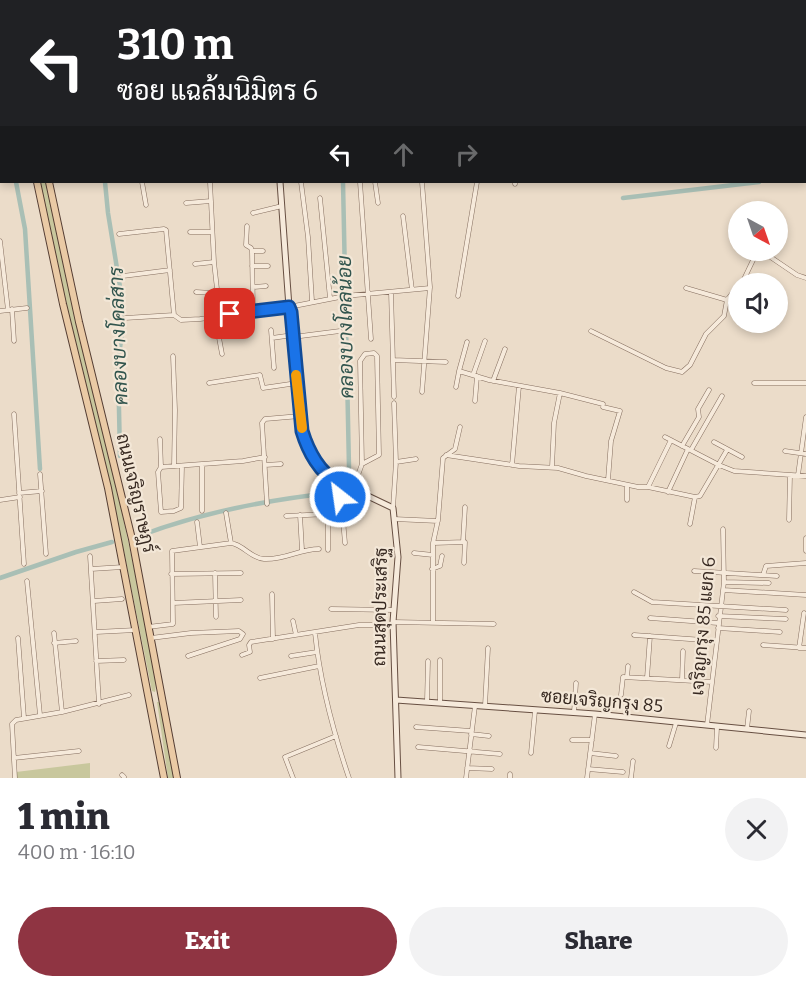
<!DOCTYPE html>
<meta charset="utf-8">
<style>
body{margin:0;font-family:Bitter,Sarabun,serif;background:#f2f2f3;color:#2b2b33;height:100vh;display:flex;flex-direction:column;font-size:22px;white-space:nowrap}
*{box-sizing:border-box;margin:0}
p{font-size:20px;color:#7c7c81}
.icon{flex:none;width:33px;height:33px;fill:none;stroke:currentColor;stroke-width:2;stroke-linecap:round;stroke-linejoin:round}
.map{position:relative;height:778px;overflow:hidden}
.panel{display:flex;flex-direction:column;background:#fff;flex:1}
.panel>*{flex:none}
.top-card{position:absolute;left:0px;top:0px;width:807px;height:183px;box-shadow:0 3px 9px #0003;background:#202124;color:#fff;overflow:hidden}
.needle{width:39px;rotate:140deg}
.tools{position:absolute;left:728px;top:201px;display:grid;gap:12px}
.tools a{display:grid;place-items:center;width:60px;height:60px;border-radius:50%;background:#fff;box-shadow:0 3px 9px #0003;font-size:30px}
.pin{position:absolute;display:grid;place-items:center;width:51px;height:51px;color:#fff;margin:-26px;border-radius:12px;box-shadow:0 3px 9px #0006}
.me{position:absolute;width:66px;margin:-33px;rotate:330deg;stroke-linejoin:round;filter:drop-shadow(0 0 4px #0008)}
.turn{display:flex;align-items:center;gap:21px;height:126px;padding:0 18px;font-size:27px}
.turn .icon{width:78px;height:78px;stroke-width:2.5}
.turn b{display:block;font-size:42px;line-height:51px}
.lanes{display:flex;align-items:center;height:57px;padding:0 18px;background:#0003;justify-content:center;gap:30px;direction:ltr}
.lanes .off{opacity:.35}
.round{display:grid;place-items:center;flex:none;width:63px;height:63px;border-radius:32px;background:#f2f2f3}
.head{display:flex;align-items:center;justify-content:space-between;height:102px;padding:0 18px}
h1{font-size:36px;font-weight:800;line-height:45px}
.button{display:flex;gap:12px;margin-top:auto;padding:12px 18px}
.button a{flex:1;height:69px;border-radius:36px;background:#8f3442;color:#fff;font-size:24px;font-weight:800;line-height:69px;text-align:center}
.button a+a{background:#f2f2f3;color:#2b2b33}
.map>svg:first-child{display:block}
.green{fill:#c8c79d}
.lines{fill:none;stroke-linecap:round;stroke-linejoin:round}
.canal{stroke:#a9bfb5;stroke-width:4.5}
.street-casing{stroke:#856e5f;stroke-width:5}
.secondary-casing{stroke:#674f42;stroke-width:7}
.primary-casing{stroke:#543d33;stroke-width:8}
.street{stroke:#f6eadb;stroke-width:4}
.secondary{stroke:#f6eadb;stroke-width:5}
.primary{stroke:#eacaa5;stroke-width:6}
.route-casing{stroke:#114b97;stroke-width:15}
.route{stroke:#1a73e8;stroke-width:10}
.slow{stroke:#f59e0b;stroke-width:10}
.labels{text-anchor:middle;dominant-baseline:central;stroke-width:4.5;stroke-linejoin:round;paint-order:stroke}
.street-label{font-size:18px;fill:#372921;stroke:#f3e7d7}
.water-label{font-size:20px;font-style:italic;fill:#32554e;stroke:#f3e7d7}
</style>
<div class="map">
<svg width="806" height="778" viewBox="0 0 806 778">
<rect width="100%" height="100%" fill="#ebdcc9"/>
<path class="green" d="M 40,182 L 46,182 C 73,322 113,459 140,599 C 144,618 159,677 155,692 L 152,691 L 120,532 L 77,355 Z
M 157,702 L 161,702 L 174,778 L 168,778 Z
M 90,763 L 90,778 L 17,778 L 16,772 Z"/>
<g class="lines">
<path class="canal" d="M 74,0 L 74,2
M 339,0 L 339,2
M 16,182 L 25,229 L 40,469
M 105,182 L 108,213 L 121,293 L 122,333 L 118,363 L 120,456
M 343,182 L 349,467 L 347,473
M 623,198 L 759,182
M 142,535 C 203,512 267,500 331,493
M 0,578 L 76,552 L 112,542"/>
<g class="street-casing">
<path id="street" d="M 98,0 L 98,2
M 126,0 L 126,2
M 199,0 L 199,2
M 216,0 L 216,2
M 273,0 L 273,2
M 380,0 L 381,2
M 526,0 L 526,2
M 613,0 L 635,2
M 313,1 L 313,2
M 459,2 L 459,0
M 493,2 L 494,0
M 609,2 L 609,0
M 0,81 L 2,81
M 142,182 L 146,205
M 301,182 L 308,237 L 312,301
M 360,182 L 371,339
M 375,182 L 378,203
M 422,182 L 430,287 L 422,392
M 515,184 L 515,182
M 320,198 L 330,298
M 186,203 L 211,201
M 253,213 L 282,206
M 403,216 L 412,290
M 247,226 L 246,245 L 251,248 L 252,251 L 253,311
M 190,232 L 211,232
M 119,234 L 164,229 L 166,230 L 174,315
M 0,241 L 8,310
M 252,251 L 263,251
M 195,264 L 214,262 L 210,182
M 252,266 L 268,266
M 123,276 L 170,270
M 740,284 L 744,279 L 756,254 L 763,252 L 797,275 L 806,278
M 253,287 L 266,286
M 686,288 L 727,300
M 196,292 L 212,293 L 217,289 L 214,262
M 391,292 L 394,397
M 458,296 L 477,182
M 12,309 L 14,341
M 0,311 L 27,308
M 215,316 L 222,354
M 125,318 L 174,315 L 181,320 L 200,319 L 289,307 L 345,296 L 430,288
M 271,330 L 274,368
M 591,331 L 666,368 L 682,372 L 690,365 L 706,334 L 724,316 L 727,300 L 738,286
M 293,337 L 340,331
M 272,338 L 293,335
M 467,342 L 459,371 L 489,380 L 560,393 L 603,404
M 173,356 L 175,410 L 174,466
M 393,360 L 446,362
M 473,375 L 485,341
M 493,381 L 505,349
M 209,383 L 260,375 L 263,388 L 297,383
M 754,383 L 806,383
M 456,387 L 459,371
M 475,401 L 477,376
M 603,407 L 620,411 L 611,441 L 608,480
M 14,414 L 24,564
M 665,437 L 719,465 L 734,471 L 806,476
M 160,439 L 161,467
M 714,442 L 742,457
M 682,446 L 699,417 L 698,409 L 709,390
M 691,450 L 722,396
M 785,451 L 806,454
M 446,455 L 519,466 L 558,468 L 586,476 L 638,487 L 648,487 L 695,497 L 690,524
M 396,462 L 416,459
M 202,464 L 202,511
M 265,465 L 281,464
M 512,465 L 519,386
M 182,466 L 181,508 L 174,511 L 161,512 L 158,472 L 161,467 L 243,461 L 265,457
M 552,467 L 554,423 L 560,393
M 40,474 L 46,554
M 798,475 L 806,417
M 648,487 L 671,440
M 353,489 L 362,464 L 360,361 L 365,354 L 374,353 L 377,356 L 379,455 L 362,464
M 668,492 L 688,449
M 19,493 L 42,491
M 337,496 L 341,497 L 345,543
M 695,497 L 700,496 L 727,450
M 0,500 L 20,497
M 627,500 L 627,485
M 267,504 L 262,423 L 265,419 L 300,416
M 393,508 L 396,462 L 394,403
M 226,513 L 231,543
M 328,514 L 336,501 L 339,483
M 300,515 L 302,550
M 286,516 L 328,514 L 328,550
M 394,519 L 438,521
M 789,520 L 790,475
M 197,522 L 200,547
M 806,538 L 806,551
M 463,542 L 465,507
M 433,543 L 465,542 L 464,563
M 414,553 L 433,555
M 90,556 L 99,704
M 91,569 L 123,567
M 432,569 L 440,566 L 442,556
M 694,571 L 777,576
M 215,573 L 216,617
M 171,574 L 241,573
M 763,575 L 766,566 L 806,563
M 27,581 L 40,715
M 724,582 L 769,583
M 723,590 L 806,595
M 634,592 L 652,602 L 786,610
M 272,594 L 273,639
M 94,601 L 122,599
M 173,603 L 241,600
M 331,609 L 393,610
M 718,616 L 786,619
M 650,618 L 718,623
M 293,621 L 296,635
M 393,622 L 494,624
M 433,622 L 433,543 L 438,520 L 443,458 L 455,449 L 460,427
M 148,627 L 173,624 L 172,551 L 231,543 C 244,545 250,558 264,559 C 286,560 299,549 319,549
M 718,628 L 780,632
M 96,632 L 136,630
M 54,633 L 62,712
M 315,633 C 320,682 333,731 349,778
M 634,635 L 717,641
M 18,638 L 24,718
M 151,638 L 191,633 L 239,631 L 243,634 L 240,639 L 188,656
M 54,643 L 76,641
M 763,645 L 806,648
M 799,648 L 804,613
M 242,655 L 250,652 L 249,645 L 251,642 L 359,625 L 393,625
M 291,656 L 317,652
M 96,661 L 124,660
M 627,677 L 628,666
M 260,678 L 319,666
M 647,678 L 650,636
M 682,680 L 683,651
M 621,695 L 623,677 L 712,682
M 427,701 L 428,661
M 440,702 L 440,660
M 485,706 L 488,648
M 574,712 L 576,683
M 707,725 L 724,582 L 723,529
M 416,727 L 471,731
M 747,729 L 749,711
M 471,734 L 489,736
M 572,740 L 592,740
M 669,746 L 676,723
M 418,747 L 500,754
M 716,748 L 717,727
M 531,753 L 535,711
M 590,753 L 616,756
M 14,758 L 79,751
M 467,768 L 492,769
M 588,769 L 623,772
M 122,775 L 124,777
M 15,778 L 12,724 L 16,720 L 62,712 L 129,695
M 293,778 L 285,757 L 336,736
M 466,778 L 475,706
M 510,778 L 510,774
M 587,778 L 595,714
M 631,778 L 633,761"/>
</g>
<g class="secondary-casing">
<path id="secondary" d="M 251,0 L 252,2
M 132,2 L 136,0
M 0,41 L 2,40
M 280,182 L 289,307 L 291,312 L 299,412 L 302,431 L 308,447 L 314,459 L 332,479 L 393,508 L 398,557 L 393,622 L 398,778
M 396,700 L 595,714 L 806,735"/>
</g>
<g class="primary-casing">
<path id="primary" d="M 0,0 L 2,6
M 23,0 L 23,2
M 37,182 L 63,304 L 108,488 L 164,778
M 49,182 L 79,322 L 132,539 L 177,778"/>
</g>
<use href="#street" class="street"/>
<use href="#secondary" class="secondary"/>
<use href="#primary" class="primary"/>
</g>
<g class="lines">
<g class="route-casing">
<path id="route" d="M 230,314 L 289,307 L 291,312 L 302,431 C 308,451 320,474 339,483 L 337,496 L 340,497"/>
</g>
<use href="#route" class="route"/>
<path class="slow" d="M 296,375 L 302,428"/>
</g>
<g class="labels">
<g class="street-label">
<text transform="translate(136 493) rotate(77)">ถนนเจริญราษฎร์</text>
<text transform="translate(380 607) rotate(-89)">ถนนสุดประเสริฐ</text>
<text transform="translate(703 626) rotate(-85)">เจริญกรุง 85 แยก 6</text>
<text transform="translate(602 701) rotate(5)">ซอยเจริญกรุง 85</text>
</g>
<g class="water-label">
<text transform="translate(345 327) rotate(-91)">คลองบางโคล่น้อย</text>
<text transform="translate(118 336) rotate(-92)">คลองบางโคล่สาร</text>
</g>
</g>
</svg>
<div class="tools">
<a><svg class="needle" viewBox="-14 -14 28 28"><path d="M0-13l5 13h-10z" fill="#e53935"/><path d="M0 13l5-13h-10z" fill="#7c7c81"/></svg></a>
<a><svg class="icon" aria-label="sound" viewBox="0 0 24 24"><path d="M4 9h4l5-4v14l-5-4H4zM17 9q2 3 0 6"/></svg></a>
</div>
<div class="pin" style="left:230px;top:314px;background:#d93025"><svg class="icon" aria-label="arrive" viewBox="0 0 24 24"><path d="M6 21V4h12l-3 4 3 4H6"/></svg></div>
<svg class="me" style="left:340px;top:497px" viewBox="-20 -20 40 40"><circle r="17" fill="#1a73e8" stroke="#fff" stroke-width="3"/><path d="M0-11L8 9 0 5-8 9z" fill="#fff"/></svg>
<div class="top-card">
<div class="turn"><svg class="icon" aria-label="left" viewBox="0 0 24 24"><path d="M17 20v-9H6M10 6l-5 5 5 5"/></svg><div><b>310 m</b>ซอย แฉล้มนิมิตร 6</div></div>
<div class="lanes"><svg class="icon" aria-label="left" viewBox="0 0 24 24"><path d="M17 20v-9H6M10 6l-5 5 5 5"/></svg><svg class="icon off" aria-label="ahead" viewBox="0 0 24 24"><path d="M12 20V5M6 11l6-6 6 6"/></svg><svg class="icon off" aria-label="right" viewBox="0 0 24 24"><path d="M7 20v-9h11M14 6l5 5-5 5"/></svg></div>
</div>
</div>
<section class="panel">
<div class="head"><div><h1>1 min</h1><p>400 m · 16:10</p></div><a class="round"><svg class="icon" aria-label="close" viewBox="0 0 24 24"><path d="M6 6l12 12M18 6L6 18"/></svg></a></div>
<div class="button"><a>Exit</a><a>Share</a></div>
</section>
